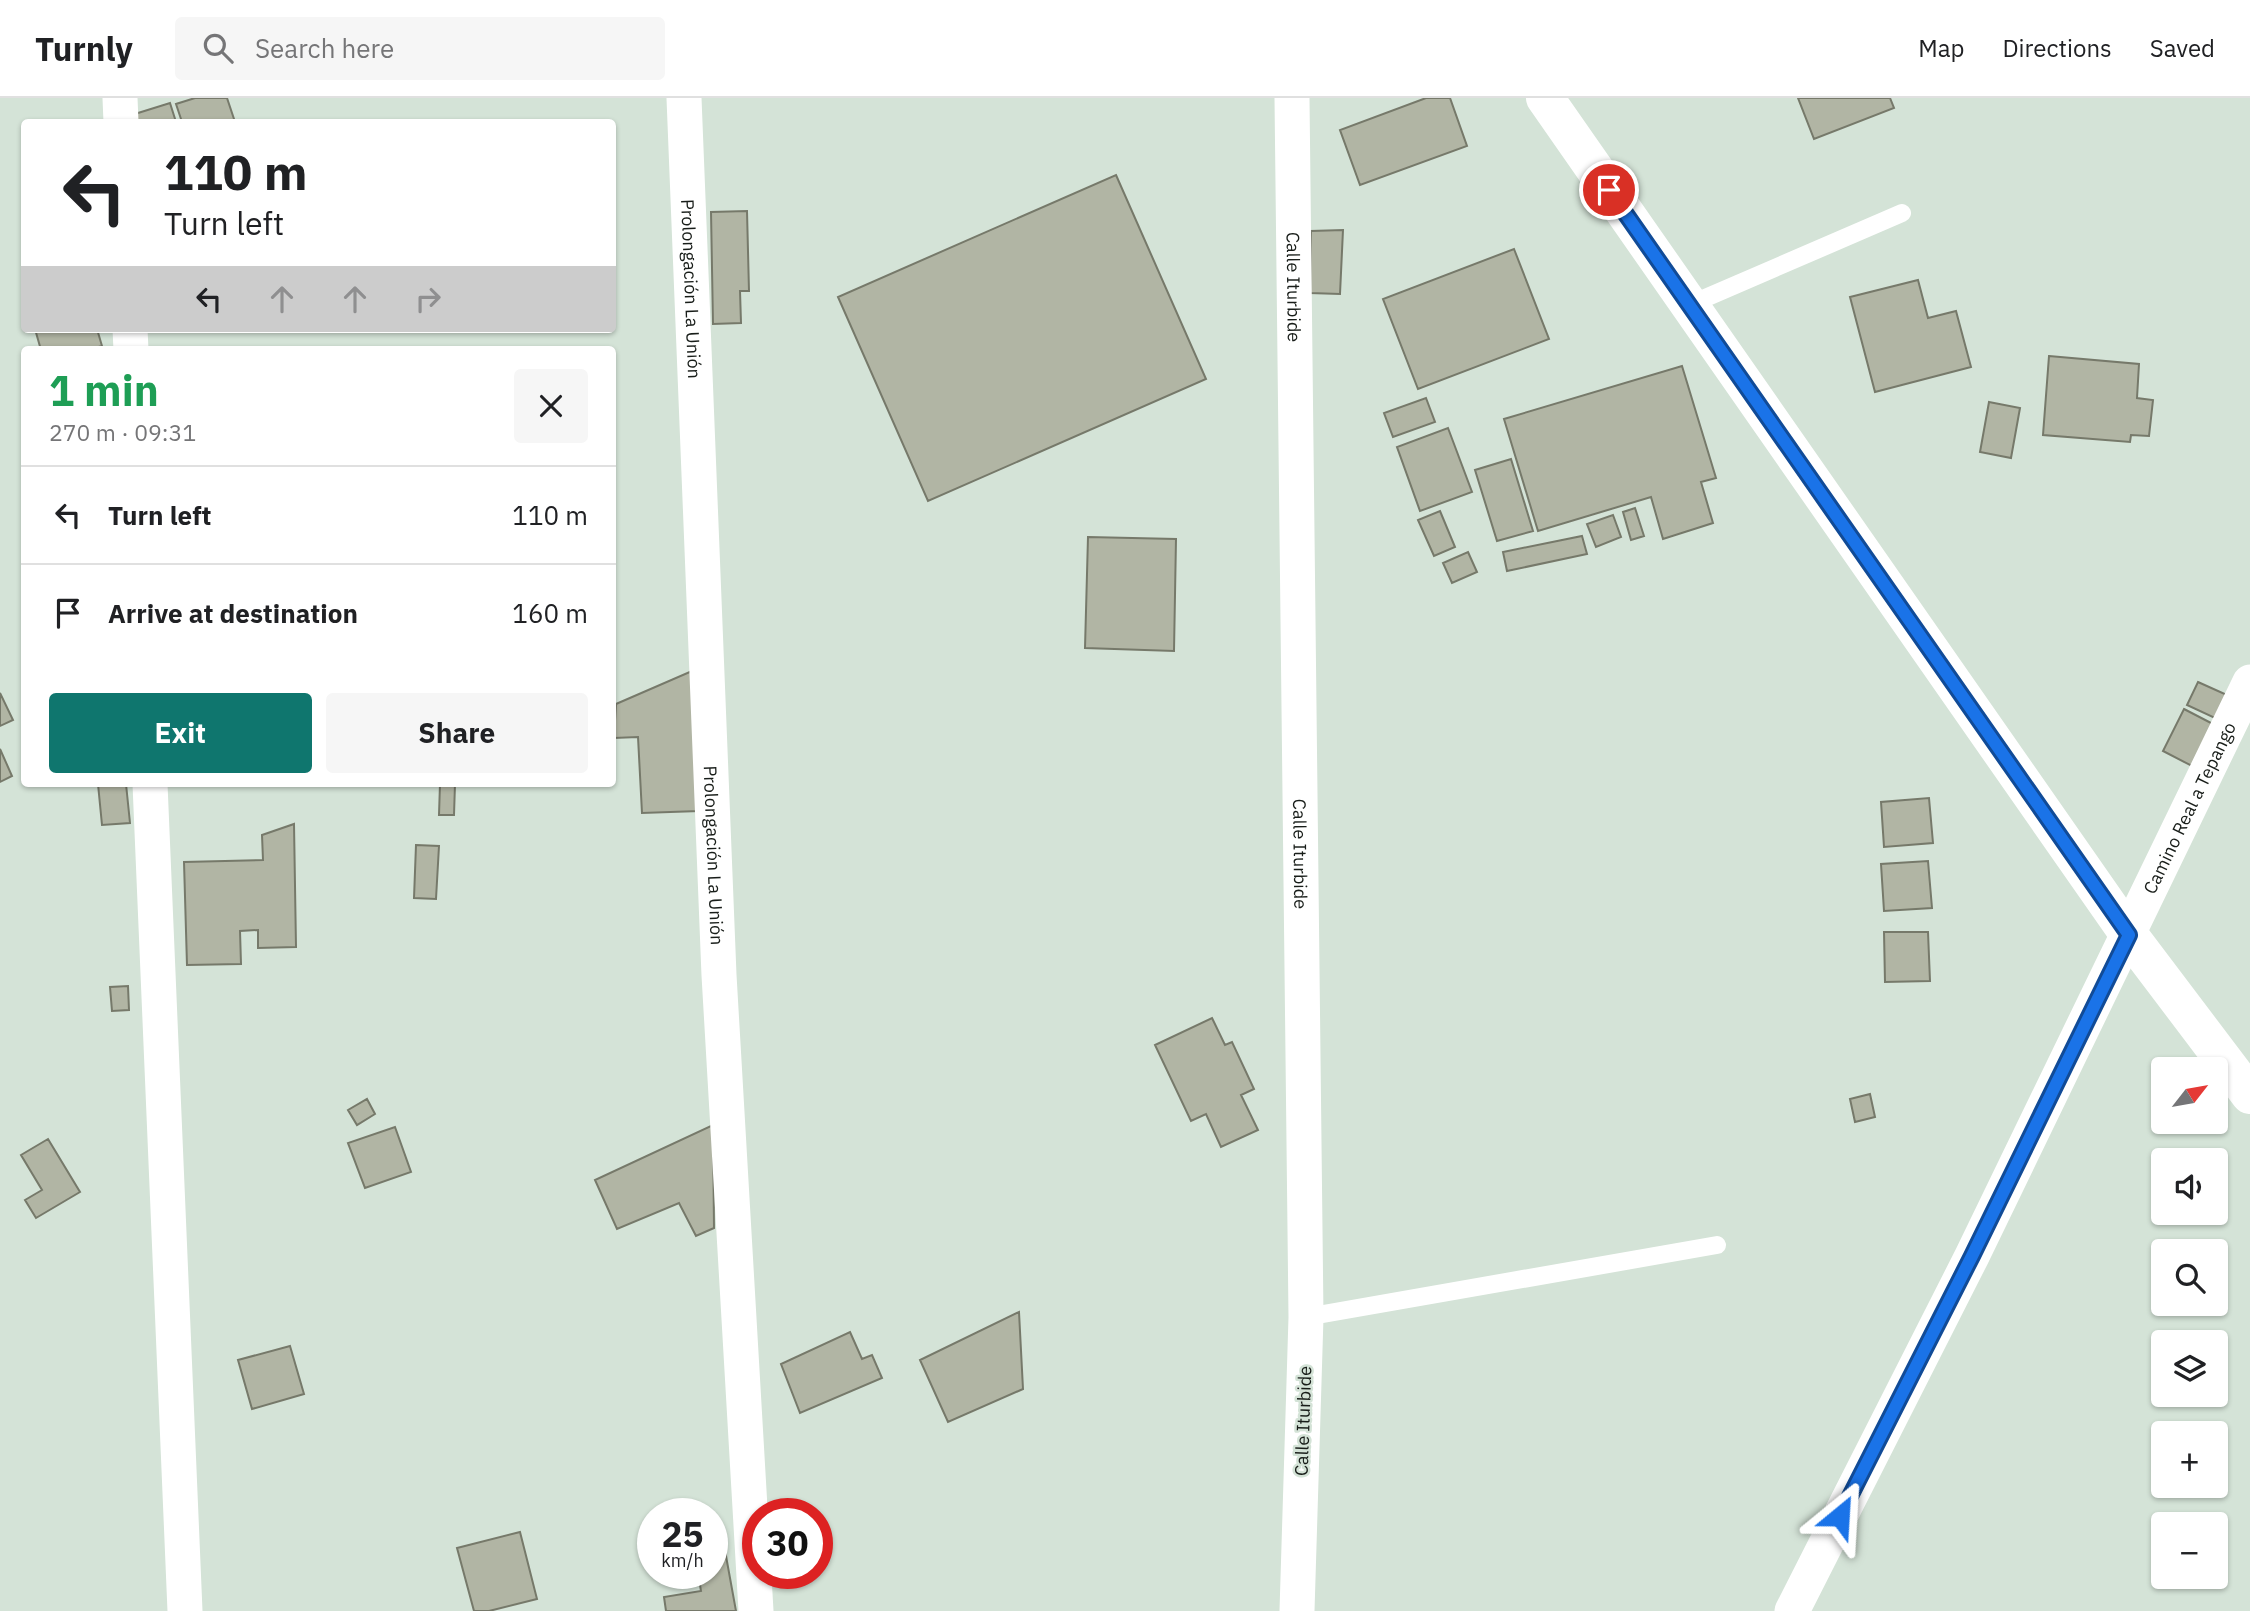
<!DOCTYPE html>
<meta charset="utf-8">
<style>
body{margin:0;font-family:"IBM Plex Sans",sans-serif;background:#f6f6f6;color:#202124;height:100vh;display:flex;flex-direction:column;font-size:26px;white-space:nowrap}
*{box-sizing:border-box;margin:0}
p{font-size:23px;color:#757577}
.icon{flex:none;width:38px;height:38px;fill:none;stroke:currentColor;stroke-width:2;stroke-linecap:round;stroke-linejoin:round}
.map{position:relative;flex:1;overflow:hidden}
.sheet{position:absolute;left:21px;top:248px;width:595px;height:441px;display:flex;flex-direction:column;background:#fff;border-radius:7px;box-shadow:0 2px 5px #0004}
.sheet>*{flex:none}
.guide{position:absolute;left:21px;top:21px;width:595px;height:214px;border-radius:7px;box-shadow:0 2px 5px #0004;background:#fff;color:#202124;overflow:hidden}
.needle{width:46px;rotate:59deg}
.fabs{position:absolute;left:2151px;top:959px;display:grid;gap:14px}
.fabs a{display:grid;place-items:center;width:77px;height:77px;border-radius:7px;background:#fff;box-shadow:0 2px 5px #0004;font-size:35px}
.speed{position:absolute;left:637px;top:1400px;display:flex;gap:14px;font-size:35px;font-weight:700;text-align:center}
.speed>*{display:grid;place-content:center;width:91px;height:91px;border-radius:50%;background:#fff;box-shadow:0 2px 5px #0004;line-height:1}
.speed small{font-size:18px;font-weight:400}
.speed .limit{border:10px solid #d22;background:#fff;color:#111}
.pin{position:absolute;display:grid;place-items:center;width:60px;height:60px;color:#fff;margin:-30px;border:4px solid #fff;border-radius:50%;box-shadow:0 2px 7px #0007}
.me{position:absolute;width:77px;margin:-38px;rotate:27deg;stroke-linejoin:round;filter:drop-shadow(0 0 5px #0008)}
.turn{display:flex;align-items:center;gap:24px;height:147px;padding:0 28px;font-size:32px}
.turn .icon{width:91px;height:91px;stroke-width:2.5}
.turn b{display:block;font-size:49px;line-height:60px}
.lanes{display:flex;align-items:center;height:66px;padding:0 28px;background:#0003;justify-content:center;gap:35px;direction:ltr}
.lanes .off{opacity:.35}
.round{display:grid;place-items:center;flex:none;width:74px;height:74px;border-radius:7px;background:#f6f6f6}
.head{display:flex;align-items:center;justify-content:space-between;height:119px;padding:0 28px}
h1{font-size:42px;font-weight:700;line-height:52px;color:#1e9e55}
.button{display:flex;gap:14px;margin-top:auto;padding:14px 28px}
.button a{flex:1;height:80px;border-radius:7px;background:#0f766e;color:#fff;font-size:28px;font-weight:700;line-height:80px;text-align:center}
.button a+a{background:#f6f6f6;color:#202124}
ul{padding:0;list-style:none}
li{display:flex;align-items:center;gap:21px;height:98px;padding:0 28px;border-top:2px solid #e0e0e0}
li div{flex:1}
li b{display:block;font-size:26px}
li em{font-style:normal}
header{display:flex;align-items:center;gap:42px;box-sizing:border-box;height:98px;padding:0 35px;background:#fff;border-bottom:2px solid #e0e0e0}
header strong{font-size:33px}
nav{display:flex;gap:38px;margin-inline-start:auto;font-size:24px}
.search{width:490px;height:63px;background:#f6f6f6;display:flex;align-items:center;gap:18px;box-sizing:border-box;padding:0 24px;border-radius:7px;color:#757577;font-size:26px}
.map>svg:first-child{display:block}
.building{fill:#b1b5a4;stroke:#76796a;stroke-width:2}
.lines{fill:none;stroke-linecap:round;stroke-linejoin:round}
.service{stroke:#fff;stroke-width:18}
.minor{stroke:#fff;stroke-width:35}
.tertiary{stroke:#fff;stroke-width:38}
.route-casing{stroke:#114b97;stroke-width:18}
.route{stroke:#1a73e8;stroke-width:12}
.labels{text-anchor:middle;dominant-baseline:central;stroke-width:5;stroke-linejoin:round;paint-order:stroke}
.street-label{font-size:18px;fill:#181d19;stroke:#d4e3d7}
</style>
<header>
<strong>Turnly</strong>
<div class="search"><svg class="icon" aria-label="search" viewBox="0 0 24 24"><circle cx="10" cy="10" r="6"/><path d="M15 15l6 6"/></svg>Search here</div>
<nav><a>Map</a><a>Directions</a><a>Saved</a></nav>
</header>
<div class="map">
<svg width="2250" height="1513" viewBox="0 0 2250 1513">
<rect width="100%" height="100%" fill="#d4e3d7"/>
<path class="building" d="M 195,0 L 227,0 L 235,24 L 182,24 L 176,6 Z
M 1426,0 L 1450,0 L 1467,48 L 1360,87 L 1340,32 Z
M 1798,0 L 1890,0 L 1894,10 L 1814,41 Z
M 170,5 L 176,24 L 123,24 L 122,20 Z
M 1116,77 L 1206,281 L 928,403 L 838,199 Z
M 747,113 L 749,193 L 740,193 L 741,225 L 713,226 L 711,114 Z
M 1343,132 L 1340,196 L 1310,195 L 1311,133 Z
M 1514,151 L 1549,241 L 1418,291 L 1383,201 Z
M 1918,182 L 1928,220 L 1956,213 L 1971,269 L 1875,294 L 1850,199 Z
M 35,231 L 97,231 L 102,248 L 88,252 L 41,252 Z
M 2049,258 L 2139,266 L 2137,300 L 2153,302 L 2149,338 L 2131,337 L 2130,344 L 2043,337 Z
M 1682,268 L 1716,380 L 1701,384 L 1713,425 L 1663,441 L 1651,399 L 1538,433 L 1504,321 Z
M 1426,300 L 1435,324 L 1393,339 L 1384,315 Z
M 1989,304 L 2020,310 L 2011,360 L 1980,354 Z
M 1448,330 L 1472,394 L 1420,413 L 1397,349 Z
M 1511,361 L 1533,433 L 1497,443 L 1475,372 Z
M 1635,410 L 1644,438 L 1631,442 L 1623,414 Z
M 1440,413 L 1455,449 L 1434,458 L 1418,422 Z
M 1613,417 L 1621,439 L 1596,449 L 1587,426 Z
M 1582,438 L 1587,456 L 1507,473 L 1503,454 Z
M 1088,439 L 1176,441 L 1174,553 L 1085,550 Z
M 1468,454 L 1477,474 L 1452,485 L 1443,465 Z
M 692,573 L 699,713 L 642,715 L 638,639 L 614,640 L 616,606 Z
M 2198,584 L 2227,597 L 2217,621 L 2187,607 Z
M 0,595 L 13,622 L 0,628 Z
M 2184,611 L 2213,626 L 2192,668 L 2163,653 Z
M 0,651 L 12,678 L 0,684 Z
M 98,686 L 126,686 L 130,725 L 102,727 Z
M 440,686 L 455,686 L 454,717 L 439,717 Z
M 1929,700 L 1933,745 L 1884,749 L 1881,704 Z
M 294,726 L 296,849 L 258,850 L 258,832 L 240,833 L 241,866 L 187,867 L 184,764 L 263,762 L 262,737 Z
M 416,747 L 439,748 L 436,801 L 414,800 Z
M 1928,763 L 1932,810 L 1884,813 L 1881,766 Z
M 1884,834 L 1928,834 L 1930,883 L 1885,884 Z
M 128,888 L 129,912 L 112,913 L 110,889 Z
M 1212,920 L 1225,947 L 1232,944 L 1254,991 L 1241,997 L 1258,1032 L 1221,1049 L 1206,1016 L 1191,1023 L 1155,947 Z
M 1870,996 L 1875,1019 L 1855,1024 L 1850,1001 Z
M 367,1001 L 375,1016 L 357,1027 L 348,1012 Z
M 713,1027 L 714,1130 L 696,1138 L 679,1105 L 617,1131 L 595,1082 Z
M 395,1029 L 411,1074 L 365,1090 L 348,1045 Z
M 48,1041 L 80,1094 L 36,1120 L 25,1102 L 42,1092 L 21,1057 Z
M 1019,1214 L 1023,1291 L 948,1324 L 920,1262 Z
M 850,1234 L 862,1261 L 872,1257 L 882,1280 L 800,1315 L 781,1266 Z
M 290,1248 L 304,1296 L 252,1311 L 238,1262 Z
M 520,1434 L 537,1501 L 489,1513 L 474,1513 L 457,1450 Z
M 724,1447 L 736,1513 L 666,1513 L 664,1499 L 701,1493 L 698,1475 L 712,1475 L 712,1449 Z"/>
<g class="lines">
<path class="service" d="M 1689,207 L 1902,115
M 1306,1219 L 1717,1147"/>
<g class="minor">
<path d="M 120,0 L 121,24"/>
<path id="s1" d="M 684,0 L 719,877 L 756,1513"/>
<path id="s2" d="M 1292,0 L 1306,1219 L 1297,1513"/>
<path d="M 130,231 L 131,252"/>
<path d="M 150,686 L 185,1513"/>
<path id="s3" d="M 1792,1513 L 1972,1158 L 2250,584"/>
</g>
<path class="tertiary" d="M 1545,0 L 2129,837 L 2250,997"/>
</g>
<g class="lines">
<g class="route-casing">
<path id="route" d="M 1609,92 L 2129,837 L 1972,1158 L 1840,1418"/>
</g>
<use href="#route" class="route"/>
</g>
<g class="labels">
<g class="street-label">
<text stroke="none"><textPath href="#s1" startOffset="191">Prolongación La Unión</textPath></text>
<text stroke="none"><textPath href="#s2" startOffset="189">Calle Iturbide</textPath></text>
<text stroke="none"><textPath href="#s3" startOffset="896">Camino Real a Tepango</textPath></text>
<text stroke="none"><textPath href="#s1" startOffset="758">Prolongación La Unión</textPath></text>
<text stroke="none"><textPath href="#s2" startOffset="756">Calle Iturbide</textPath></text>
<text transform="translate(1303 1323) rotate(-88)">Calle Iturbide</text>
</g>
</g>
</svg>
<div class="fabs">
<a><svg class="needle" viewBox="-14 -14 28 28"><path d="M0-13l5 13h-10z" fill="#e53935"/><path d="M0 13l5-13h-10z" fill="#757577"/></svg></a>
<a><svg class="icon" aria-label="sound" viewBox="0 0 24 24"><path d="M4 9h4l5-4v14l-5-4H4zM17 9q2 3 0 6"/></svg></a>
<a><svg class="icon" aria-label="search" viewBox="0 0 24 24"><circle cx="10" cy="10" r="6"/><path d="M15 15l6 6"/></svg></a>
<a><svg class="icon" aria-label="layers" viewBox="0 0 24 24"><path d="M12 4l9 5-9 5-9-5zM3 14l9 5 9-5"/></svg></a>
<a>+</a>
<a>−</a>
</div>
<div class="speed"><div>25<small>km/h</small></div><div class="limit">30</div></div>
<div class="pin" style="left:1609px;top:92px;background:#d93025"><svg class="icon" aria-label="arrive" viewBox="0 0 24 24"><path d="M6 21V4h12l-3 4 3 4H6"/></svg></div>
<svg class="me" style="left:1840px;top:1418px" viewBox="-20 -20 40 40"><path d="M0-17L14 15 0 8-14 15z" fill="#1a73e8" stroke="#fff" stroke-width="4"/></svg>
<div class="guide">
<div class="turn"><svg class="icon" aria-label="left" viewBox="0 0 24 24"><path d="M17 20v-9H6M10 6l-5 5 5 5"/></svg><div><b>110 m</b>Turn left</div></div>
<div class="lanes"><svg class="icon" aria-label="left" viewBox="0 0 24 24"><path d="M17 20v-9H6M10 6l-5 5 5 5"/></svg><svg class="icon off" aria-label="ahead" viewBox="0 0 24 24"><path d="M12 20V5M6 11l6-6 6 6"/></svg><svg class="icon off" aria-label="ahead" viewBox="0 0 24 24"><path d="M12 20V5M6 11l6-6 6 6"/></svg><svg class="icon off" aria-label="right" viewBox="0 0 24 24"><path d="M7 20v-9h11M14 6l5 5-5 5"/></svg></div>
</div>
<section class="sheet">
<div class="head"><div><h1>1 min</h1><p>270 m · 09:31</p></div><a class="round"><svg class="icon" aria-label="close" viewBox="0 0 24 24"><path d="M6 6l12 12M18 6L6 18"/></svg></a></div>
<ul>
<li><svg class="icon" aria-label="left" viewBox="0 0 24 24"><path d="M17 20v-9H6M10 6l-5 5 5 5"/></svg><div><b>Turn left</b></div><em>110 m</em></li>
<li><svg class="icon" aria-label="arrive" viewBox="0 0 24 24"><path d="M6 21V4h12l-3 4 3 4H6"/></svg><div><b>Arrive at destination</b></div><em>160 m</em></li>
</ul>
<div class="button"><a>Exit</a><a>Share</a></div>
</section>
</div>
